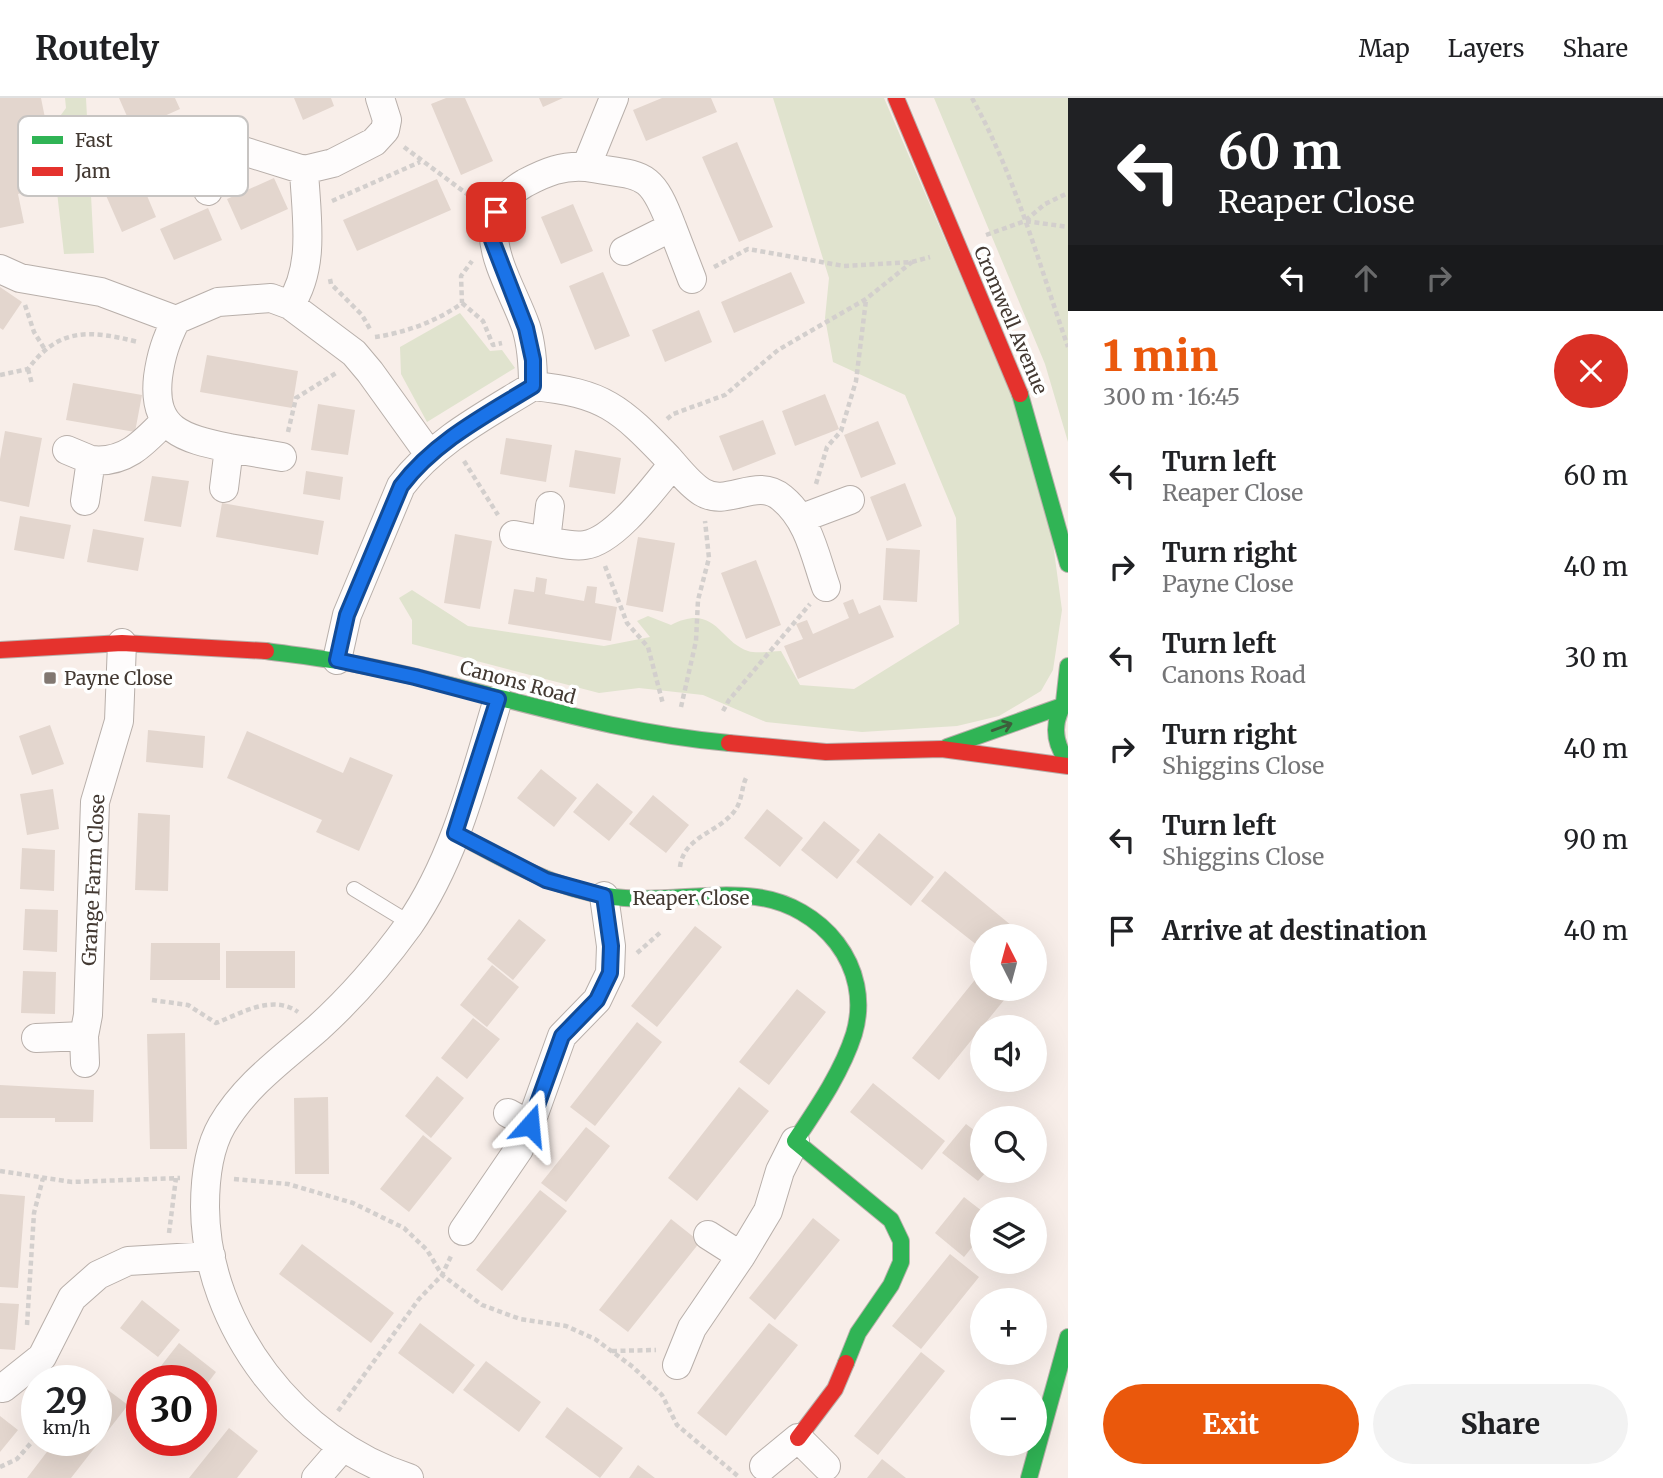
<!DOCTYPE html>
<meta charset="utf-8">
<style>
body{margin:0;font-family:Merriweather,serif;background:#f2f2f2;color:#202124;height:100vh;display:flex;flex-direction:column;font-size:26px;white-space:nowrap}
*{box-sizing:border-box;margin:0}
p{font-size:23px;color:#757577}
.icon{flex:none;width:38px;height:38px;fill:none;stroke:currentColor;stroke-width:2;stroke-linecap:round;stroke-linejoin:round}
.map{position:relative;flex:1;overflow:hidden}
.drawer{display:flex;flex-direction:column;background:#fff;width:595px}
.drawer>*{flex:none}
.top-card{background:#202124;color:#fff;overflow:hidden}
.needle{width:46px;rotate:354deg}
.tools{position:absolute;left:970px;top:826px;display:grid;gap:14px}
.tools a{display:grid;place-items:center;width:77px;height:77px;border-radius:50%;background:#fff;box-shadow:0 7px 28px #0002;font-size:35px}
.speed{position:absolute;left:21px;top:1267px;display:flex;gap:14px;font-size:35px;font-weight:700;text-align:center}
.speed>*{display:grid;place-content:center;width:91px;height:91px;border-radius:50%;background:#fff;box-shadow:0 7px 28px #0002;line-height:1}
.speed small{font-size:18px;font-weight:400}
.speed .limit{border:10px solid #d22;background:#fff;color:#111}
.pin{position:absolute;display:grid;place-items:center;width:60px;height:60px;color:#fff;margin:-30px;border-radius:14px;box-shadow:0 4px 10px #0006}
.me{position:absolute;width:77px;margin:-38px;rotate:18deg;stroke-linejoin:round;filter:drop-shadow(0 0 5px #0008)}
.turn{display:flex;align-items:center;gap:24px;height:147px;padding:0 35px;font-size:32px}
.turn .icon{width:91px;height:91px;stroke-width:2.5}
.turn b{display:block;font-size:49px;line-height:60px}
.lanes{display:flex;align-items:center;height:66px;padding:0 35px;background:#0003;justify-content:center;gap:35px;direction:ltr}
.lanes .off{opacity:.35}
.round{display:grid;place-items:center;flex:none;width:74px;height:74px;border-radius:37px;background:#f2f2f2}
.summary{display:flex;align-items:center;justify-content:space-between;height:119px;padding:0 35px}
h1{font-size:42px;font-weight:800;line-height:52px;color:#ea580c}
.primary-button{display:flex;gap:14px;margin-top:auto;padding:14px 35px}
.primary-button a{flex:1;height:80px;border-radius:42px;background:#ea580c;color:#fff;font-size:28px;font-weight:800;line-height:80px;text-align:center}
.primary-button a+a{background:#f2f2f2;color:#202124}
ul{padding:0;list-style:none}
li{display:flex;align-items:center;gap:21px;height:91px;padding:0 35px}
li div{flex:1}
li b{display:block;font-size:26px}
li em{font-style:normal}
header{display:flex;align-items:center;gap:42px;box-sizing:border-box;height:98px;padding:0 35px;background:#fff;border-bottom:2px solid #e0e0e0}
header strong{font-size:33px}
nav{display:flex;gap:38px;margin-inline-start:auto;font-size:24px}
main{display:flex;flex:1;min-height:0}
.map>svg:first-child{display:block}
.green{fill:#e0e3ce}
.building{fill:#e3d6ce}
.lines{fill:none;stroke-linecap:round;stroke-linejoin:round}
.lane-casing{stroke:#b8afaa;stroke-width:16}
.street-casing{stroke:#b8afaa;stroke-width:30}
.fast-casing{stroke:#b8afaa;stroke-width:18}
.jam-casing{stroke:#b8afaa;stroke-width:18}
.path{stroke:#d3cfcd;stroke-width:4.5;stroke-dasharray:5 3.5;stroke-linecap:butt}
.lane{stroke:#fefcfc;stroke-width:14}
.street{stroke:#fefcfc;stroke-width:28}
.fast{stroke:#30b455;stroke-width:16}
.jam{stroke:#e5322d;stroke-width:16}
.oneway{stroke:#3d5e3c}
.route-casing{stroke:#114b97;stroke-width:18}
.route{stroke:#1a73e8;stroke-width:12}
.poi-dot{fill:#827872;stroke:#fff;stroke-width:2.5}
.labels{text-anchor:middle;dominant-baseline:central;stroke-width:7;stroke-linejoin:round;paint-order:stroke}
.street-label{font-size:19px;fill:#433932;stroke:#fff}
.poi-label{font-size:19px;fill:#433932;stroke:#fff;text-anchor:start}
.key{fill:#fff;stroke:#c7c4c2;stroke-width:2}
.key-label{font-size:19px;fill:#433932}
</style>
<header>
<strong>Routely</strong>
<nav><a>Map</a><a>Layers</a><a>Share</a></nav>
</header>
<main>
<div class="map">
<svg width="1068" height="1380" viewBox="0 0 1068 1380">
<rect width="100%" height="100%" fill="#f8eee9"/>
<path class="green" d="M 65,0 L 86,0 L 94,155 L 64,156 L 50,32 L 66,10 Z
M 773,0 L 884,0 L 1011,295 L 1052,438 L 1062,512 L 1053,572 L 1041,593 L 999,618 L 957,628 L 862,634 L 766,624 L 703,597 L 639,590 L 599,595 L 412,546 L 412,522 L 399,500 L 412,492 L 468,528 L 604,548 L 650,539 L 637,523 L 648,518 L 671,527 C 715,504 720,544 748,553 C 757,556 771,553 781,553 L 800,587 L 854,591 L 959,526 L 956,420 L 905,297 L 833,264 L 825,220 L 829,180 Z
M 934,0 L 1068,0 L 1068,344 L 1045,266 Z
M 460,215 L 490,253 L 502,252 L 515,270 L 427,324 L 401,276 L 400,249 Z"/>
<path class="building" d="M 0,0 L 41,0 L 45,20 L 20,26 L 28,64 L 19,66 L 25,94 L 18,96 L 24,125 L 0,130 Z
M 119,0 L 175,0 L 180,11 L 133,32 Z
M 294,0 L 331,0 L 334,8 L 303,22 Z
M 446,0 L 465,0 L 493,63 L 461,77 L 431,6 Z
M 539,0 L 563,0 L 543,9 Z
M 662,0 L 711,0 L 717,14 L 646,43 L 633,12 Z
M 737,44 L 773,129 L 739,144 L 702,59 Z
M 129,55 L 156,119 L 122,134 L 94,70 Z
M 274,80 L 288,111 L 241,132 L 227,101 Z
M 437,81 L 451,112 L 357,153 L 343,122 Z
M 573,106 L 593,153 L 561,166 L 541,119 Z
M 208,110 L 222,142 L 174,162 L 160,131 Z
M 603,174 L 630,238 L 595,252 L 569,188 Z
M 791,174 L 805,205 L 734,235 L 721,204 Z
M 0,189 L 22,204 L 3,232 L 0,230 Z
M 699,212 L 712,244 L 665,264 L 652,232 Z
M 207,257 L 298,273 L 292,310 L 200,294 Z
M 73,285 L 142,297 L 135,334 L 66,322 Z
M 825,296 L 839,331 L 795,348 L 782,313 Z
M 318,306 L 355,312 L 348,357 L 311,352 Z
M 763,322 L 776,356 L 733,373 L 719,338 Z
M 878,323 L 896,366 L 861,380 L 844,337 Z
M 5,333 L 42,340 L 29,409 L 0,403 L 0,361 Z
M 506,340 L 552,347 L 546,384 L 500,376 Z
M 575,352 L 621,360 L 615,396 L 569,389 Z
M 306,373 L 343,379 L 340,402 L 303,396 Z
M 152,378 L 189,383 L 181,429 L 144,423 Z
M 905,385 L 922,428 L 887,443 L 870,399 Z
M 222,405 L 324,423 L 318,457 L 216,439 Z
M 20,418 L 71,427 L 64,461 L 14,452 Z
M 93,431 L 144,440 L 138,473 L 87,464 Z
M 455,436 L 492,443 L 480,511 L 444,505 Z
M 638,439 L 675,445 L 663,514 L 626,507 Z
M 886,450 L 920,452 L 917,504 L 883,502 Z
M 756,462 L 781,527 L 746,541 L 721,475 Z
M 536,479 L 547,481 L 545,496 L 584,503 L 587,488 L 597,489 L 595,505 L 617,509 L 611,543 L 508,526 L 514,491 L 534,494 Z
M 853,501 L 859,516 L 880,507 L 894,539 L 798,581 L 784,548 L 803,541 L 796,526 L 807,522 L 813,536 L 849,520 L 843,505 Z
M 50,627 L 64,666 L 32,677 L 19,638 Z
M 148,632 L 205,638 L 203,670 L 146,664 Z
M 247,633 L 343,675 L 350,659 L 393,677 L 359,753 L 316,734 L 322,722 L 227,680 Z
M 541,671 L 577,700 L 554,729 L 517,700 Z
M 597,685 L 633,714 L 609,743 L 573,714 Z
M 53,691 L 59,731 L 27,737 L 20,696 Z
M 653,697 L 689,727 L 666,755 L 629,726 Z
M 767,711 L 803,740 L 780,769 L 744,740 Z
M 138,715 L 170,717 L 168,793 L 135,792 Z
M 824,723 L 860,752 L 837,781 L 801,752 Z
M 879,735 L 934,779 L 911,808 L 856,764 Z
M 22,750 L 55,752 L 54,793 L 20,791 Z
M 945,773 L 1017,832 L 1012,838 L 982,838 L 982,851 L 921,803 Z
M 25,811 L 58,812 L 57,854 L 23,852 Z
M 519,821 L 546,842 L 513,882 L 487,861 Z
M 695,828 L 722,849 L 657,929 L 631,908 Z
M 151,845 L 220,845 L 220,882 L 150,882 Z
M 226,853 L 295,853 L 295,890 L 226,890 Z
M 492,867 L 519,889 L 487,929 L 460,907 Z
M 23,873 L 56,874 L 55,916 L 21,915 Z
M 982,873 L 982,891 L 1013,891 L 939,982 L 912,960 Z
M 797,891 L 826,914 L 769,987 L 739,964 Z
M 473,920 L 500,941 L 467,981 L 441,960 Z
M 637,924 L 662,944 L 595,1028 L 570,1009 Z
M 185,935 L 187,1051 L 150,1051 L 147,936 Z
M 437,978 L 464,1000 L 431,1040 L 405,1018 Z
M 873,985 L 945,1043 L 922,1072 L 850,1014 Z
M 0,987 L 94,992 L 93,1024 L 55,1024 L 55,1020 L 0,1020 Z
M 739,989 L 769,1013 L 697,1103 L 668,1080 Z
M 328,999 L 329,1076 L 295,1076 L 294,1000 Z
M 966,1026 L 982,1038 L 982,1073 L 987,1073 L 978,1083 L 942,1055 Z
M 586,1029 L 610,1048 L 566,1104 L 541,1085 Z
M 423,1037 L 452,1060 L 409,1114 L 380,1091 Z
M 540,1092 L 567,1113 L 502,1193 L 476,1172 Z
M 0,1096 L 25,1098 L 18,1190 L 0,1189 Z
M 964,1099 L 982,1113 L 982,1137 L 964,1159 L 935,1135 Z
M 813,1120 L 840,1142 L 775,1222 L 749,1200 Z
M 671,1121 L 700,1144 L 628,1234 L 599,1212 Z
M 302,1146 L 394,1215 L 371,1245 L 279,1176 Z
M 950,1156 L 979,1179 L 921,1251 L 892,1228 Z
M 142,1202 L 180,1232 L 158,1259 L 120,1230 Z
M 0,1205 L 19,1206 L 15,1252 L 0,1251 Z
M 420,1225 L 475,1267 L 453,1296 L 398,1255 Z
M 769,1225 L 798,1247 L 726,1338 L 697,1315 Z
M 179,1245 L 216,1274 L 201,1294 L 201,1283 L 170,1283 L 157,1273 Z
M 921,1254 L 945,1273 L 878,1357 L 854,1338 Z
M 486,1263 L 541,1304 L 519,1334 L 463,1292 Z
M 100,1286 L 128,1307 L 71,1380 L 27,1380 L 56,1342 L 96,1342 L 96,1291 Z
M 567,1309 L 623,1350 L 600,1380 L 545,1339 Z
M 0,1318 L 18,1332 L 0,1354 Z
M 229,1330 L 258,1353 L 237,1380 L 189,1380 Z
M 882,1361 L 906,1380 L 867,1380 Z
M 638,1367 L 655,1380 L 629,1380 Z"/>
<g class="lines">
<g class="lane-casing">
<path id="lane" d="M 354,791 L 410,825"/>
</g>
<g class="street-casing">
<path id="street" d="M 203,53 L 240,52 L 304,72 L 333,65 L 374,44 L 385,32 L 387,22 L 380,0
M 156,58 L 203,53 L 208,93
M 586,69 C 644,79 650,71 672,129
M 624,153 L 672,129 L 692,181
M 0,171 L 20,180 L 101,194 L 176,222 L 218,204 L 271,200 L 290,207 L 354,255 L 370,274 L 429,356
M 290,207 C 316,168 306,117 304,72
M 176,222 C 166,242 161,257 158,279 C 152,333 183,340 229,350
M 533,288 C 604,295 620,310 668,360 C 678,371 689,386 702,394 C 728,410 756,378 782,400 C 809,422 815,458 826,489
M 67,352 L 91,362 L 85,403
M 91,362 C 124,366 143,346 165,323
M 224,390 L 229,350 L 282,359
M 802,420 L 850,402
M 514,437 L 546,443 L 550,408
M 546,443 C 559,445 572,449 585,447 C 615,443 654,389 673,366
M 337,562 L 347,517 L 401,388 C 435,343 486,317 533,288 C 533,267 532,248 526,229 C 509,180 463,121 525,85 C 546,74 563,67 586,69 L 614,0
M 84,938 L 88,917 L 95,704 L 119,623 L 122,545
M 36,940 L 84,938 L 85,965
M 530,1027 L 562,938 L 597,902 L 610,875 L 611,848 L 604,798
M 463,1133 L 519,1051 L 530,1027 L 508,1015
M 741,1158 L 768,1113 L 780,1073 L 795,1043
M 677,1267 L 692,1230 L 741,1158 L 708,1137
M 3,1290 L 42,1259 L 72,1200 L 98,1177 L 128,1163 L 211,1158
M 764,1368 L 798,1340 L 826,1368
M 316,1380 L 342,1350
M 409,1380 C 296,1344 206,1229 205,1109 C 205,1083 208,1051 222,1027 C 246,986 283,961 318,930 C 351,900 383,863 409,827 C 455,761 475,677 498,601"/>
</g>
<g class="fast-casing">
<path id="fast" d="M 1020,296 L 1068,466
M 266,553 C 302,558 340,562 376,570 C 497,595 604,634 729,645
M 1068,600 C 1052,621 1052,643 1068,664
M 1064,604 L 1068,568
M 947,649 L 1062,608
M 455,735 C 503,761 552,790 607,798 C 657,806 707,793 756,799 C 821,807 874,868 854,936 C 842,974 817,1010 795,1043 L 891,1122 L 901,1143 L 901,1164 L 891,1187 L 858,1235 L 846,1265
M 1029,1380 L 1068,1239"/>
</g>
<g class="jam-casing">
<path id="jam" d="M 896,0 L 1020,296
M 0,552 L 122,545 L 266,553
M 729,645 L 826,654 L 942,651 L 1068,668
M 798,1340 L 835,1291 L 846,1265"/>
</g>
<path class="path" d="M 972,0 C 1015,77 1039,166 1068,249
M 404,49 L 475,102
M 332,103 L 420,64
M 1026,123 L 1068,129
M 986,137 L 1025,123 L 1045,106 L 1068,95
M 714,169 L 748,151 L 844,168 L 912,164 L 930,159
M 330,181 L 331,186 L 362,217 L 370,231
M 462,205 L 483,223 L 493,247 L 502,245
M 25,207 L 34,234 L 44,250
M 375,239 C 404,235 438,223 462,205 L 461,178 L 472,163
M 28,271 L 32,286
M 0,277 L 28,271 C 59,229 90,232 138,244
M 667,321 L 673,316 L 725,297 L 778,252 L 866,201 L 912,164
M 288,334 L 296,300 L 336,275
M 464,363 L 498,417
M 816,386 L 827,349 L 841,333 L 856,283 L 866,202
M 605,468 L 627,525 L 648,549 L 663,606
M 681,609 L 696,543 L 698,502 L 709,460 L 705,423
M 723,613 L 729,602 L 810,506
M 680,769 C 684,737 720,735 736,711 C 742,702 742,688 746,680
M 637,855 L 662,833
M 152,902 L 188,907 L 216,925 C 242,915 272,896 298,914
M 0,1073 L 72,1084 L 180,1080
M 234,1081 L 288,1086 L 353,1105 L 404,1130 L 427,1152 L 442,1177 L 482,1207 L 520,1221 L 566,1228 L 595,1241 L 633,1269 L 662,1297 L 677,1327 L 739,1379
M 169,1135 L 176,1080
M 27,1227 L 34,1115 L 43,1080
M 612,1253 L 656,1252
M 338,1313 L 419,1201 L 442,1177 L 452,1156
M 0,1369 L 17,1361 L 37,1338"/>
<use href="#lane" class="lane"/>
<use href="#street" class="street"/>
<use href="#fast" class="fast"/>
<use href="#jam" class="jam"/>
</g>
<defs><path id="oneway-shaft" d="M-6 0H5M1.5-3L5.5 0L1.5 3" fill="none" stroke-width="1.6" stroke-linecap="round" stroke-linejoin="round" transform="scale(1.75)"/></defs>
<use class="oneway" href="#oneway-shaft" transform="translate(1002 629) rotate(-20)"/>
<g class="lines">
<g class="route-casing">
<path id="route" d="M 496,114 L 492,142 L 526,230 L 533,262 L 533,288 C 486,317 435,343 401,388 L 347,517 L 337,562 L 415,579 L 498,601 L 455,735 L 546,782 L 604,798 L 611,848 L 610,875 L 597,902 L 562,938 L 530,1027"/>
</g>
<use href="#route" class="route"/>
</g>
<rect class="poi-dot" x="43" y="573" width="14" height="14" rx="3.5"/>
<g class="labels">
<g class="street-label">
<text transform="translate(1011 222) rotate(67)">Cromwell Avenue</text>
<text transform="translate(518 584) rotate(15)">Canons Road</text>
<text transform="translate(93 782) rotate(-87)">Grange Farm Close</text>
<text x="691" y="800">Reaper Close</text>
</g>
<g class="poi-label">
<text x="64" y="580">Payne Close</text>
</g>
</g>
<rect x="18" y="18" width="230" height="80" rx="10" class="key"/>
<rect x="32" y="38" width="31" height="8" fill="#30b455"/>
<rect x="32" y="69" width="31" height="9" fill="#e5322d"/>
<g class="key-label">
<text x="75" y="49">Fast</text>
<text x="75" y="80">Jam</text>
</g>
</svg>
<div class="tools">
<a><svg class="needle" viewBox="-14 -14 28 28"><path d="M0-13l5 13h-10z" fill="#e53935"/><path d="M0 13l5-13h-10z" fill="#757577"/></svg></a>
<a><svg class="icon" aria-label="sound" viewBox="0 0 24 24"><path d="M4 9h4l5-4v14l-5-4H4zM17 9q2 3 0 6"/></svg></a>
<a><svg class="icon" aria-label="search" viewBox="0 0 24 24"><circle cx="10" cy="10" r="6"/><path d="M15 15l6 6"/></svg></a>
<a><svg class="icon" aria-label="layers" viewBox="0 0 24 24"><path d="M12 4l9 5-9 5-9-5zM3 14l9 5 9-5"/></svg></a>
<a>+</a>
<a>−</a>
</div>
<div class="speed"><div>29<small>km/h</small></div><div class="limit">30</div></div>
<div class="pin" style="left:496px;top:114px;background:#d93025"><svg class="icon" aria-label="arrive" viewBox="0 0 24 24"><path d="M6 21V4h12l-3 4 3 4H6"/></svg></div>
<svg class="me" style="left:530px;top:1027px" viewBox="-20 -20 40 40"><path d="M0-17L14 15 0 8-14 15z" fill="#1a73e8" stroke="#fff" stroke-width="4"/></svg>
</div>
<section class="drawer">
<div class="top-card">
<div class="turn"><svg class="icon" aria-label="left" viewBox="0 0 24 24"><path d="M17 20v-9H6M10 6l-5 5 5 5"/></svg><div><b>60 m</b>Reaper Close</div></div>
<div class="lanes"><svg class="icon" aria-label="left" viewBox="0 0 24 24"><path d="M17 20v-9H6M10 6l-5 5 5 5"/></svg><svg class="icon off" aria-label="ahead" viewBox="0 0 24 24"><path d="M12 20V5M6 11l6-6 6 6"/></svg><svg class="icon off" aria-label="right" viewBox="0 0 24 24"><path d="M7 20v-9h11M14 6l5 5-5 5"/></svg></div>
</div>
<div class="summary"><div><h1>1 min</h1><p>300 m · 16:45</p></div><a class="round" style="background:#d93025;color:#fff"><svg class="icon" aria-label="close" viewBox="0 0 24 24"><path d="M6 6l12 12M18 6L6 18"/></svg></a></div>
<ul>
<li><svg class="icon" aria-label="left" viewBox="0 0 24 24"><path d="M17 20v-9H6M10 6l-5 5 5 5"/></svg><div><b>Turn left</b><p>Reaper Close</p></div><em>60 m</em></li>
<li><svg class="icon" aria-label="right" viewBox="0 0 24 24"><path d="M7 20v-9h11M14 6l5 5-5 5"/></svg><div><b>Turn right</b><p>Payne Close</p></div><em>40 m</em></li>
<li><svg class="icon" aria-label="left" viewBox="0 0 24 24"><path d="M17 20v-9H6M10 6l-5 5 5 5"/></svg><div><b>Turn left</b><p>Canons Road</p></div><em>30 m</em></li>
<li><svg class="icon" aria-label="right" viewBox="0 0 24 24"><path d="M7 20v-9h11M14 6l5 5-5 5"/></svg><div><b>Turn right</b><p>Shiggins Close</p></div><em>40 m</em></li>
<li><svg class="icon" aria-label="left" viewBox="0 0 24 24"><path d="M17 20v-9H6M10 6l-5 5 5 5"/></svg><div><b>Turn left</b><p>Shiggins Close</p></div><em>90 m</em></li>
<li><svg class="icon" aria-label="arrive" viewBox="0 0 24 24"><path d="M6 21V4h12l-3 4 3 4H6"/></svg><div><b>Arrive at destination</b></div><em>40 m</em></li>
</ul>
<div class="primary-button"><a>Exit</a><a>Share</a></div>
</section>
</main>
